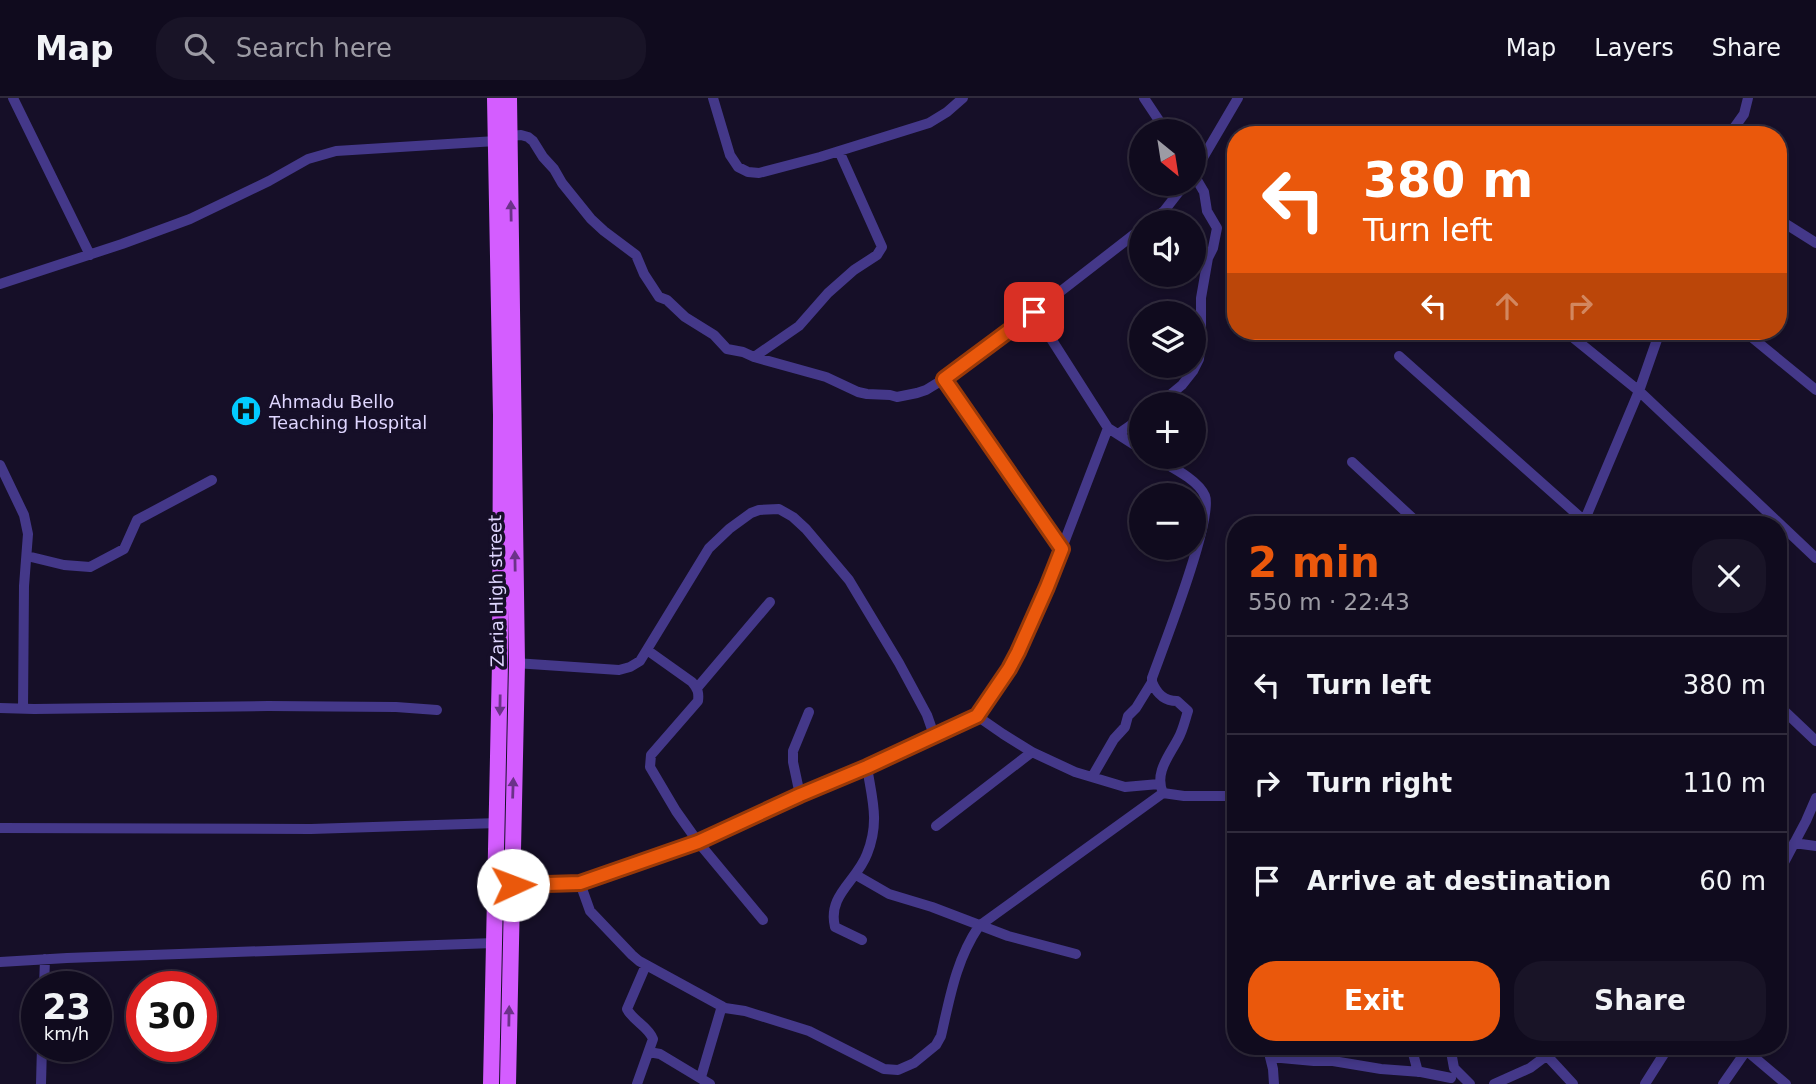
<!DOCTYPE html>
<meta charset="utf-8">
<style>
body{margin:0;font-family:"DejaVu Sans",sans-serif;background:#191427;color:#f1f3f6;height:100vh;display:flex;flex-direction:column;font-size:26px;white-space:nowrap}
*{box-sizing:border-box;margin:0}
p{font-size:23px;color:#9c9ba4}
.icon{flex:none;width:38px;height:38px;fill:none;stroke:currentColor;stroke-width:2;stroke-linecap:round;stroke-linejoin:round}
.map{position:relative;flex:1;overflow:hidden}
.drawer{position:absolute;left:1227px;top:418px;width:560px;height:539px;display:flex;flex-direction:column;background:#100b1e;border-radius:28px;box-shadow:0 4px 10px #0003,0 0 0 2px #302b3c}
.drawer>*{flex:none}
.top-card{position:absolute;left:1227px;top:28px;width:560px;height:214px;border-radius:28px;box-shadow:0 4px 10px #0003,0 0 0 2px #302b3c;background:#ea580c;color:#fff;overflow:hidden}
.needle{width:46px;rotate:150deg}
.controls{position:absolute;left:1129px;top:21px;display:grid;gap:14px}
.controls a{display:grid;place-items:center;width:77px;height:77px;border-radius:50%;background:#100b1e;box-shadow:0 4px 10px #0003,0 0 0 2px #302b3c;font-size:35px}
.speed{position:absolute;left:21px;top:873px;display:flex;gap:14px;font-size:35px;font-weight:700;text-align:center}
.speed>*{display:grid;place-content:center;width:91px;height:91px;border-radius:50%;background:#100b1e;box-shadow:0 4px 10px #0003,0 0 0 2px #302b3c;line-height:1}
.speed small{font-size:18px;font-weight:400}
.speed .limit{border:10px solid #d22;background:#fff;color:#111}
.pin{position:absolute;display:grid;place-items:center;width:60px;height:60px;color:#fff;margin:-30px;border-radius:14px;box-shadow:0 4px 10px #0006}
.me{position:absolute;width:77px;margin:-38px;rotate:88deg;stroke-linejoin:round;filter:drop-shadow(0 0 5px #0008)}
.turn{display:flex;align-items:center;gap:24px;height:147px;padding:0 21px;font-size:32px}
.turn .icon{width:91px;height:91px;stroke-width:2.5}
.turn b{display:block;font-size:49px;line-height:60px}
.lanes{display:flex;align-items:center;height:66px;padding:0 21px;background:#0003;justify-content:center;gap:35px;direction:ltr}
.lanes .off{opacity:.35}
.round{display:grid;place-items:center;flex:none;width:74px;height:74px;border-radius:28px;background:#191427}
.headline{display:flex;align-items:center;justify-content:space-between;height:119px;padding:0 21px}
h1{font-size:42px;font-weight:600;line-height:52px;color:#ea580c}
.cta{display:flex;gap:14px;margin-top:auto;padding:14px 21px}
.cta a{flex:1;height:80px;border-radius:28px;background:#ea580c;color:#fff;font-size:28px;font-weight:600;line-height:80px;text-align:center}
.cta a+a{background:#191427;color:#f1f3f6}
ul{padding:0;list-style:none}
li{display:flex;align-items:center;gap:21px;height:98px;padding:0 21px;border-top:2px solid #302b3c}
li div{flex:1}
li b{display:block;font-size:26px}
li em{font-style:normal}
header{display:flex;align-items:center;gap:42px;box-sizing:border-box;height:98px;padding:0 35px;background:#100b1e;border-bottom:2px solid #302b3c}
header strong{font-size:33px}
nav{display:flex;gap:38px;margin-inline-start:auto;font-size:24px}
.search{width:490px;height:63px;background:#191427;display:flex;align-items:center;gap:18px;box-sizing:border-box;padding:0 24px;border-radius:28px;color:#9c9ba4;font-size:26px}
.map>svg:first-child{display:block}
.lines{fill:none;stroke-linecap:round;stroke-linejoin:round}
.minor{stroke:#443889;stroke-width:10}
.primary{stroke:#d45dff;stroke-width:16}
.oneway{fill:#6b3289}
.route-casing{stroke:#983908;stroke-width:18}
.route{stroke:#ea580c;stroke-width:12}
.labels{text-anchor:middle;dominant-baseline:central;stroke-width:7;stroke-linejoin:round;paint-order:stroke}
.poi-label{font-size:18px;fill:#dfd6ff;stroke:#160f28;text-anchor:start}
.street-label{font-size:18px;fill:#dfd6ff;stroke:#160f28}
</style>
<header>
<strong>Map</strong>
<div class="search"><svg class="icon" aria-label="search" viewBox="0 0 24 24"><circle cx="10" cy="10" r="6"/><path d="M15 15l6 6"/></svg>Search here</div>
<nav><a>Map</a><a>Layers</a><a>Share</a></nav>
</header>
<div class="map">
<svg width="1816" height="986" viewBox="0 0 1816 986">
<rect width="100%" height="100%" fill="#160f28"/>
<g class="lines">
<path class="minor" d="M 13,0 L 90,157
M 713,0 L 730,57 L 738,69 L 748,74 L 759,75 L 820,59 L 929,25 L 947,14 L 963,0
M 1144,0 L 1166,33
M 1729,37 L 1744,16 L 1748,0
M 510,38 L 521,37 L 528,39 L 533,43 L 543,59 L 554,71 L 562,85 L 591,121 L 604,133 L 636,157 L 644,176 L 659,199 L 667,202 L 685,219 L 714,237 L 727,251 L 743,254 L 754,259 L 826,279 L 858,294 L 867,296 L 890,297 L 897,299 L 917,295 L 926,292 L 944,281 L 1034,214 L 1141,131
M 1194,75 L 1238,0
M 1778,121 L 1816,145
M 1150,124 L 1164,113 L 1185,86
M 0,186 L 122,146 L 190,121 L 269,83 L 308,61 L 336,53 L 496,43
M 1034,214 L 1108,330 L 1141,351
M 1565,233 L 1639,293 L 1816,460
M 1744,233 L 1816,292
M 1399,258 L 1589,427
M 754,259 L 799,228 L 828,195 L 854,172 L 877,157 L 882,149 L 839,53
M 944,281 L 1062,451
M 1159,306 L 1182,287 L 1193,273 L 1199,261 L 1201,244 L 1201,200 L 1208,160 L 1213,150 L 1217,130 L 1207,113 L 1204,94 L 1194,77
M 1118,336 L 1141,320
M 1352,364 L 1420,427
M 0,367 L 24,417 L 28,436 L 24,488 L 23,611
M 1583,426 L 1639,293 L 1660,233
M 27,458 L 64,467 L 90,469 L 124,451 L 137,422 L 212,382
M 647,552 L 692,584 C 698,591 699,595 698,603 L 651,657 L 650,669 L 676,713 L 698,744 L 763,822
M 515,565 L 619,572 L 630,569 L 640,563 L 709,450 L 729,431 L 751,415 L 759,412 L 779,411 L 793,419 L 806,431 L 849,482 L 899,565 L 927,617 L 934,637
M 1152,584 C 1157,596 1164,603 1177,603 L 1188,613 C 1185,622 1183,632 1178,641 C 1169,658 1154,675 1163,695 L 1184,698 L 1236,698
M 697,590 L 770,504
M 1778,607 L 1816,643
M 0,610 L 34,611 L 268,608 L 396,609 L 437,612
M 977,618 L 1003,636 L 1032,654 L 1075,674 L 1125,689 L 1159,686
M 1092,679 L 1114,641 L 1125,629 L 1128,618 L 1136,610 L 1152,584 L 1152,580 C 1162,552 1214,420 1205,398 C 1198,381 1169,368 1154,359
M 800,697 L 793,664 L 793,653 L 809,614
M 936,728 L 1032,654
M 0,730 L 311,731 L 498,725
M 1794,745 L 1816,748
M 1778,776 L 1806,723 L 1816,700
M 856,777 L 889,796 L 932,809 L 1008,838 L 1076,856
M 580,785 L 590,813 L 632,857 L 639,863 L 725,910 L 745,913 L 809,933 L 884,971 L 898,972 L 914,965 L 936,947 L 941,938 C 950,899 956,862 979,828 L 1163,695
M 513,787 L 580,785 L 698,744 L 800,697 L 867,669 L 977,618 L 1009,571 L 1034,521 L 1047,489 L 1108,330
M 862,842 L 835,829 C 827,797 857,783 867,756 C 880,724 872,701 867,669
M 0,864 L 67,860 L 494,845
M 44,889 L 45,861
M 1331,948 L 1333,963
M 1411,948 L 1418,974
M 1450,948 L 1454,970 L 1470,986
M 1538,948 L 1573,986
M 1741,948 L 1786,986
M 649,954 L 660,956 L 710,986
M 701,979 L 722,908
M 41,986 L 42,948
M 637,986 L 653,941 C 648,928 633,923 627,911 L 646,867
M 1274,986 L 1273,971 L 1270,959 L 1314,963 L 1333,963 L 1381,971 L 1421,974 L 1451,980
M 1494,986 L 1530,970 L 1546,958
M 1645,986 L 1669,948
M 1723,986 L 1746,953"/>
<path class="primary" d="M 491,986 L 500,565 L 501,317 L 495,0
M 508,986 L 517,565 L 509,0"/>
</g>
<defs><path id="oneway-solid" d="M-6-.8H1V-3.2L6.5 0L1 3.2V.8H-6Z" transform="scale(1.75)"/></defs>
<g class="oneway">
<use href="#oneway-solid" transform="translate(511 113) rotate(-91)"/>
<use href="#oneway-solid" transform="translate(515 463) rotate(-91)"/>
<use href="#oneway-solid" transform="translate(500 607) rotate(91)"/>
<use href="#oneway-solid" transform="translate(513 690) rotate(-88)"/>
<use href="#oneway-solid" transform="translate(509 918) rotate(-89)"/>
</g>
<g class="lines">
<g class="route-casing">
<path id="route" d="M 513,787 L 580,785 L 698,744 L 800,697 L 867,669 L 977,618 L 1009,571 L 1018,554 L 1047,489 L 1062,451 L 944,281 L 1034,214"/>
</g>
<use href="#route" class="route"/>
</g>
<defs>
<g id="hospital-disc" transform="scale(1.575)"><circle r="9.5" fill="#02cbff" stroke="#160f28"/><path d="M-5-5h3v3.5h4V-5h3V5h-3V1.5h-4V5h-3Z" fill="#111"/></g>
</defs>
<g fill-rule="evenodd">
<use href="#hospital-disc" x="246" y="313"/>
</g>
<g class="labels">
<g class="poi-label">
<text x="269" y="303">Ahmadu Bello<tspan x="269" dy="21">Teaching Hospital</tspan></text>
</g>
<g class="street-label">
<text transform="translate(496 493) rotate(-91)">Zaria High street</text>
</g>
</g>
</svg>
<div class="controls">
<a><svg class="needle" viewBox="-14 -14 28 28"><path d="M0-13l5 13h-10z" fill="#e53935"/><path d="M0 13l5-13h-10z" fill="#9c9ba4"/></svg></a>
<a><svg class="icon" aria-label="sound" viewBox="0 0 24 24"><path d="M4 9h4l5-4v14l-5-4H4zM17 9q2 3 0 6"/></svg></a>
<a><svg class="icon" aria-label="layers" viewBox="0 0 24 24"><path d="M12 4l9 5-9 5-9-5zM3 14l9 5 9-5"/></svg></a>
<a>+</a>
<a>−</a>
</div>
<div class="speed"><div>23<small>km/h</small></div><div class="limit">30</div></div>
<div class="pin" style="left:1034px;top:214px;background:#d93025"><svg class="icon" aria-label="arrive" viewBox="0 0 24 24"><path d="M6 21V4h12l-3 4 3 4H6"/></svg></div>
<svg class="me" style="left:513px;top:787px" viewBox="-20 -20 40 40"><circle r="19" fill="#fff"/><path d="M0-13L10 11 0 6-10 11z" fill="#ea580c"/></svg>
<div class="top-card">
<div class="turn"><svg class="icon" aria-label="left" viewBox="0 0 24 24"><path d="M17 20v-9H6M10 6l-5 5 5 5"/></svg><div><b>380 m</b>Turn left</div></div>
<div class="lanes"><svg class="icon" aria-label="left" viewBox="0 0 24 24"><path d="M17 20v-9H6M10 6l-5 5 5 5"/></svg><svg class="icon off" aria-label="ahead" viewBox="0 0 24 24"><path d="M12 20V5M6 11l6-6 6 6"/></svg><svg class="icon off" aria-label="right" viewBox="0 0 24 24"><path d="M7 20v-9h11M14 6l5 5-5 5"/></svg></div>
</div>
<section class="drawer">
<div class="headline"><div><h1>2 min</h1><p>550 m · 22:43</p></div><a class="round"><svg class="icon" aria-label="close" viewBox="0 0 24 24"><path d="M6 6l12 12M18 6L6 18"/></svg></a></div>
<ul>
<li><svg class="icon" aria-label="left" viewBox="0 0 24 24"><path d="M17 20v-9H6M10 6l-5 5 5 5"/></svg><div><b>Turn left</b></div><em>380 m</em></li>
<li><svg class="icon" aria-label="right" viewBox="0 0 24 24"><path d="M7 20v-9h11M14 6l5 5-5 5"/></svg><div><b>Turn right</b></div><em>110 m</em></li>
<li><svg class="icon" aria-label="arrive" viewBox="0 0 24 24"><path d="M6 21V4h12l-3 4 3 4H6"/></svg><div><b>Arrive at destination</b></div><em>60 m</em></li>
</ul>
<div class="cta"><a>Exit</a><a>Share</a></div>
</section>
</div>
